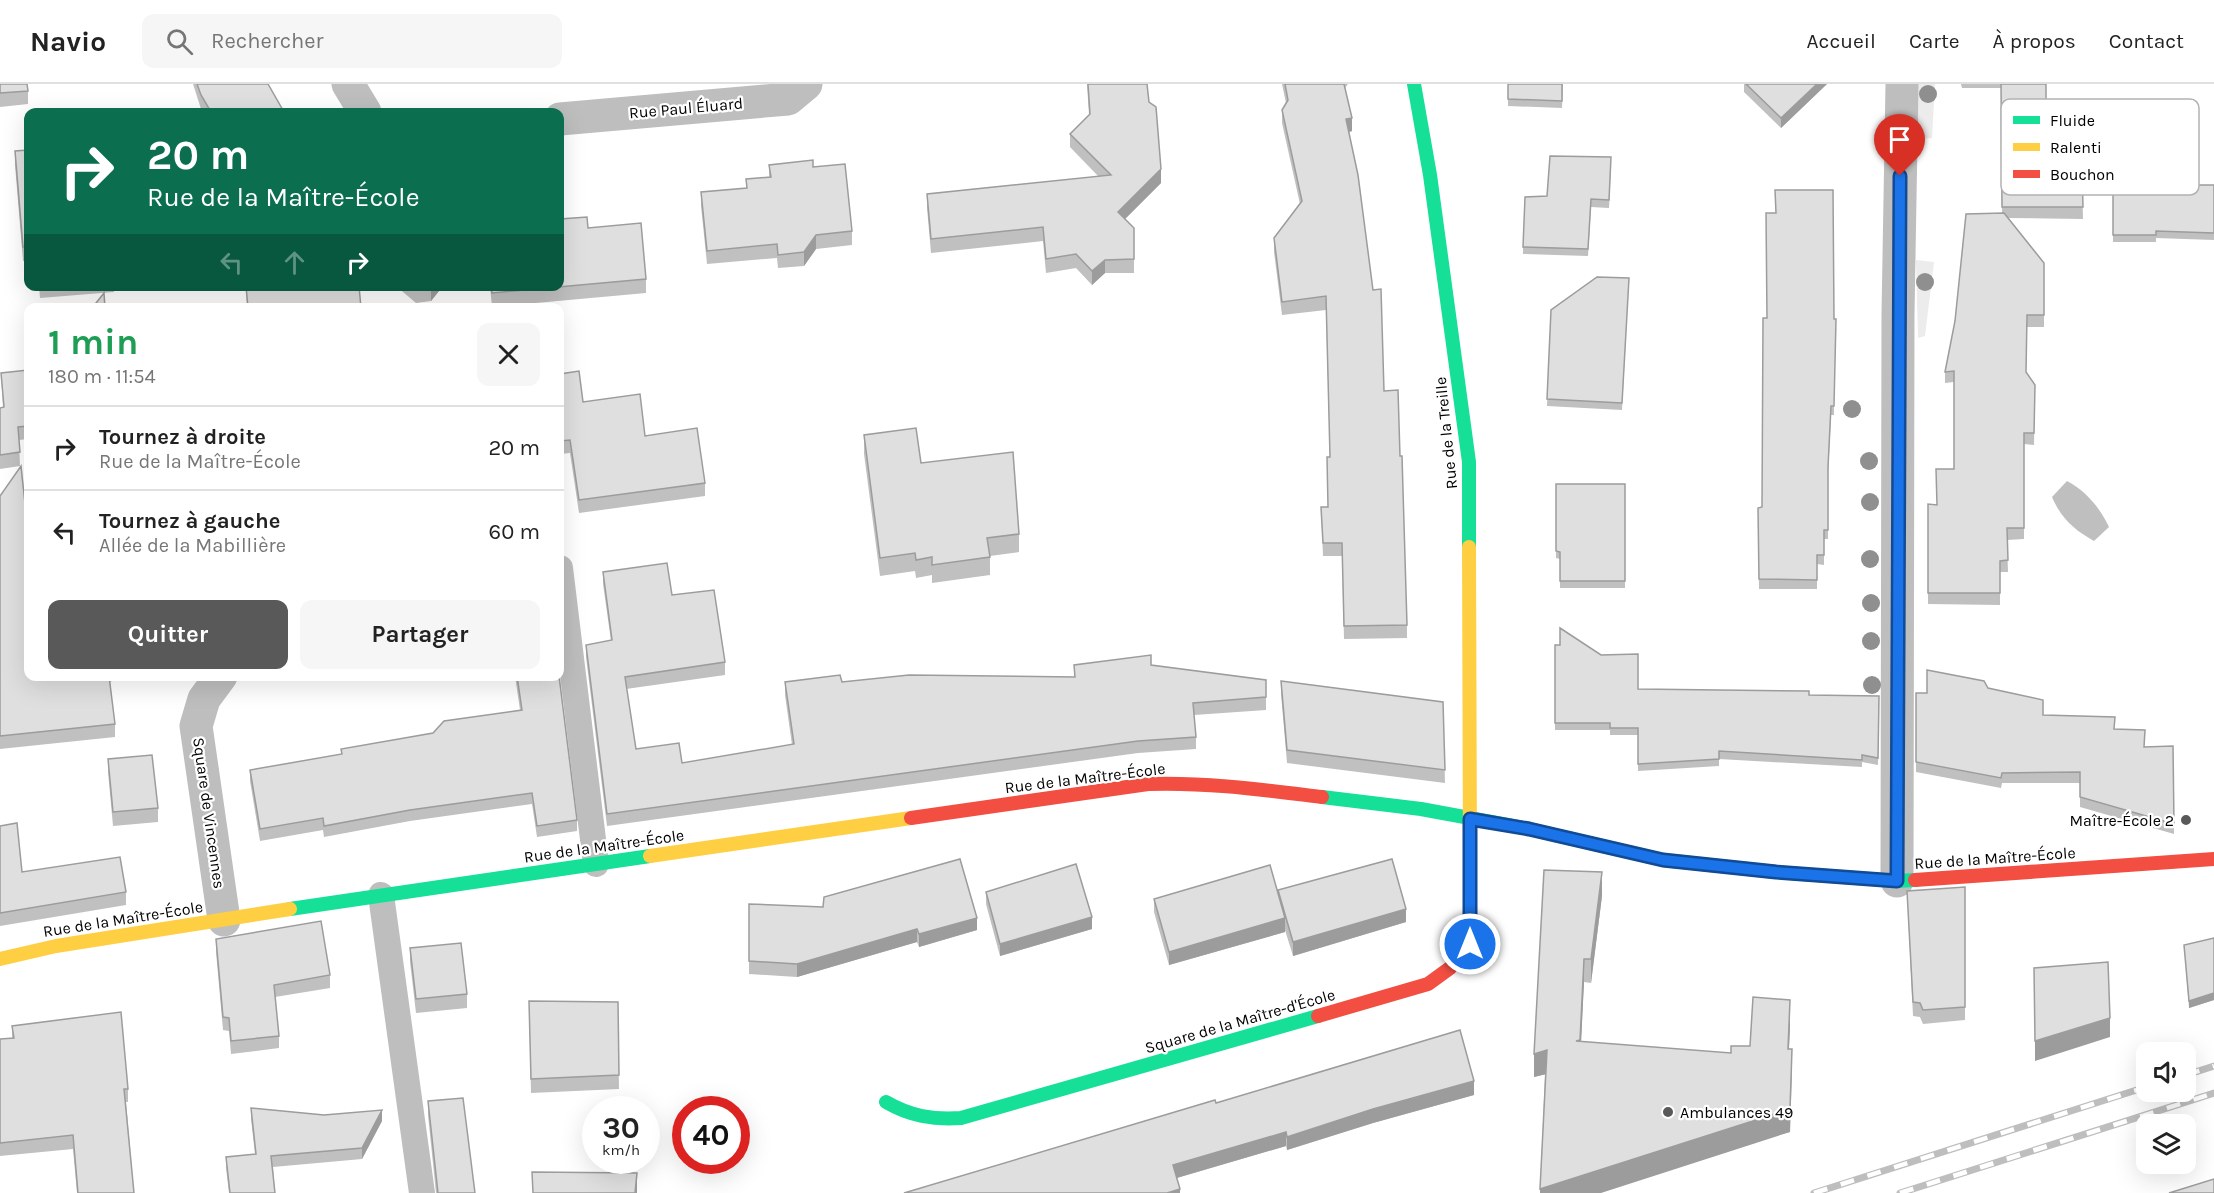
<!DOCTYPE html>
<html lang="fr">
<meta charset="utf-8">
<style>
body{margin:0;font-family:Karla,sans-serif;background:#f6f6f6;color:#222;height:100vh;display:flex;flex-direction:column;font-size:22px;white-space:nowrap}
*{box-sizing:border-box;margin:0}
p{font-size:20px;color:#767676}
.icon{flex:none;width:33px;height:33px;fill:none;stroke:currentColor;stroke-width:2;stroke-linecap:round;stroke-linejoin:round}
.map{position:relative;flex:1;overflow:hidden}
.details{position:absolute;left:24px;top:219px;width:540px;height:378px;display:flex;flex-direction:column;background:#fff;border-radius:12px;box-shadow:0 6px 24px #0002}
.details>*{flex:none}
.guide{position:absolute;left:24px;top:24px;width:540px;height:183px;border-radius:12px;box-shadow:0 6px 24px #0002;background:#0b6e4f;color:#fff;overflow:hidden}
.controls{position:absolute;left:2136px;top:958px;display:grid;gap:12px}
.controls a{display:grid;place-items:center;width:60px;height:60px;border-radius:12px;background:#fff;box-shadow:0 6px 24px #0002;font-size:30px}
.speed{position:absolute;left:582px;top:1012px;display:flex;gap:12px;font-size:30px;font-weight:700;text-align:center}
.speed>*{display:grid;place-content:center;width:78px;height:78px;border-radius:50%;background:#fff;box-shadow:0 6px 24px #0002;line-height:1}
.speed small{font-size:15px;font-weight:400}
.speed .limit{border:9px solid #d22;background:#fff;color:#111}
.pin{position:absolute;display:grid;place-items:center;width:51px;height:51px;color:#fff;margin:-62px -26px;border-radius:50% 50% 50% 0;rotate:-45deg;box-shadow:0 0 6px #0007}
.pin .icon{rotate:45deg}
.me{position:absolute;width:66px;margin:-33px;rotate:0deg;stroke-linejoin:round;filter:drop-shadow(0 0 4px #0008)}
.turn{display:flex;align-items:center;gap:21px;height:126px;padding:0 24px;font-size:27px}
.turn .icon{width:78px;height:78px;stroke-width:2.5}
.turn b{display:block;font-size:42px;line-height:51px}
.lanes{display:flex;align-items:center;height:57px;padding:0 24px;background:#0003;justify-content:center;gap:30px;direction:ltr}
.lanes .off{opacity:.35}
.round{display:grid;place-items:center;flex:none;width:63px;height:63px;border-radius:12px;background:#f6f6f6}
.headline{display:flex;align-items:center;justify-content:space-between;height:102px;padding:0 24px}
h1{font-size:36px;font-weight:700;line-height:45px;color:#1e9e55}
.button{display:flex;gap:12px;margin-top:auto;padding:12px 24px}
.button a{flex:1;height:69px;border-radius:12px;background:#595959;color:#fff;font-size:24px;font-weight:700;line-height:69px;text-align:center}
.button a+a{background:#f6f6f6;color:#222}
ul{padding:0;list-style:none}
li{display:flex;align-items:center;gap:18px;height:84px;padding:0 24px;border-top:2px solid #e0e0e0}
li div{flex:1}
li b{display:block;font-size:22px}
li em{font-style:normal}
header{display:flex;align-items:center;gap:36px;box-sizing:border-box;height:84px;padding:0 30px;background:#fff;border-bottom:2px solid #e0e0e0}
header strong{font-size:28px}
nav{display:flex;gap:33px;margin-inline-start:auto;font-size:21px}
.search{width:420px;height:54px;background:#f6f6f6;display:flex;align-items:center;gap:15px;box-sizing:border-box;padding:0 21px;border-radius:12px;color:#767676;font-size:22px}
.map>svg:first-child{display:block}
.green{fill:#ececec}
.water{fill:#bfbfbf}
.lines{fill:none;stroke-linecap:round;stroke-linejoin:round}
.lane{stroke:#bebebe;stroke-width:26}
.street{stroke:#bebebe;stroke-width:33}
.fast{stroke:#16e098;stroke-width:14}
.slow{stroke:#ffcf43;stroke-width:14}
.jam{stroke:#f24e42;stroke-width:14}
.rail-casing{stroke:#bebebe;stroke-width:7}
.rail{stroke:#fff;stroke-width:4.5;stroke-dasharray:14;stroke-linecap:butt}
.tree{fill:#8f8f8f}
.wall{fill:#c0c0c0}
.shaded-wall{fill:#9c9c9c}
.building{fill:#dfdfdf;stroke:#9c9c9c;stroke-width:1.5}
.route-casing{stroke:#114b97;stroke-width:15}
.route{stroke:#1a73e8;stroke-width:10}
.poi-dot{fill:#595959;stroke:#fff;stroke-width:2}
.labels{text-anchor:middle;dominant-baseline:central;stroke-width:4.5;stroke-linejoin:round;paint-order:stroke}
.street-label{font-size:16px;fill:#000;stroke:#fff}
.poi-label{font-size:16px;fill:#000;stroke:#fff;text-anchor:end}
.key{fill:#fff;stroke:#b2b2b2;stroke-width:1.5}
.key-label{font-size:16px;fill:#000}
</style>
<header>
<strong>Navio</strong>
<div class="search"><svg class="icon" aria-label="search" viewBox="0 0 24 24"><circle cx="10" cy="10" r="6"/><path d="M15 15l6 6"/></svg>Rechercher</div>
<nav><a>Accueil</a><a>Carte</a><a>À propos</a><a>Contact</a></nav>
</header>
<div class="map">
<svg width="2214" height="1109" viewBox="0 0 2214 1109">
<rect width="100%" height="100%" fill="#fff"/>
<path class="green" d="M 1918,0 L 1935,0 L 1932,54 L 1917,55 Z
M 1916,176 L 1934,178 L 1925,252 L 1918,254 Z"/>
<path class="water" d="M 2067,397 C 2086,407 2100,424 2109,443 L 2094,457 C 2074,446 2061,434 2052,413 Z"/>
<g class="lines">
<path class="lane" d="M 560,484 L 596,780
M 381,811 L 422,1109"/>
<path class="street" d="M 348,0 L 365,28
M 560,35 L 788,15 L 806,0
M 221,592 L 204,615 L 196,642 L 224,836
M 1897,797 L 1898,230 L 1902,0"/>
<path class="fast" d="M 1414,0 L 1430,91 L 1469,378 L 1469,463
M 1322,713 L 1421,725 L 1529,745 L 1663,776 L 1776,788 L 1897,797 L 1915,796
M 290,825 L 650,772
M 886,1018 C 910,1032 933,1036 961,1034 L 1318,932"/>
<path class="slow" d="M 1469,463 L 1470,776
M 650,772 L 911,734
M 0,875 L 56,862 L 290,825"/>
<path class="jam" d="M 911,734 L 1148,700 C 1207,698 1264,706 1322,713
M 1915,796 L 2214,775
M 1318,932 L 1428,900 L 1450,884 L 1470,860 L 1470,776"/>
<g class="rail-casing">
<path id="rail" d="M 2186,991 L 2214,982
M 1814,1109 L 2146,1003
M 1900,1109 L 2214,1009"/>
</g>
<use href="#rail" class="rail"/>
</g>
<g class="tree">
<circle cx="1928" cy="10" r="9"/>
<circle cx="1925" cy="198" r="9"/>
<circle cx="1852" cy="325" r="9"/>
<circle cx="1869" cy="377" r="9"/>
<circle cx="1870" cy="418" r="9"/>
<circle cx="1870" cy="475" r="9"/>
<circle cx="1871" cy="519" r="9"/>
<circle cx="1871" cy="557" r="9"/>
<circle cx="1872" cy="601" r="9"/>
</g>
<path class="wall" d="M 0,0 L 28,7 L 28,20 L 0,23 Z
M 193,0 L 268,0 L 284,28 L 203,28 L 201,25 Z
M 1087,0 L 1147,0 L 1149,18 L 1161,99 L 1125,135 L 1134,144 L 1134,189 L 1105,189 L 1092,201 L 1076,184 L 1046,189 L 1043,157 L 931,169 L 927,124 L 927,110 L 1099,93 L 1070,63 L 1070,50 L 1089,31 Z
M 1282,0 L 1348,0 L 1345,4 L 1352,47 L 1349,48 L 1384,307 L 1407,541 L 1407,554 L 1344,555 L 1342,472 L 1323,472 L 1321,423 L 1328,423 L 1330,373 L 1326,226 L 1282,231 L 1274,168 L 1274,154 L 1300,120 L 1282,39 L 1282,26 L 1286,19 Z
M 1508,0 L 1563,0 L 1562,24 L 1508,22 Z
M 1744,0 L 1827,0 L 1781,44 L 1744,8 Z
M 1961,0 L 2046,0 L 2046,19 L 2072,44 L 2081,45 L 2083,135 L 2008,134 L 2044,179 L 2044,243 L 2027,243 L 2026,289 L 2035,301 L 2034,361 L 2024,360 L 2024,455 L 2007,456 L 2008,488 L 2000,488 L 2000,521 L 1928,520 L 1928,420 L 1937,421 L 1954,385 L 1954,298 L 1945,299 L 1945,288 L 2002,129 L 2001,4 L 1962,4 Z
M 28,66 L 28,177 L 23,177 L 15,81 L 15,67 Z
M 1611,80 L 1609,124 L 1591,123 L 1588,172 L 1523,170 L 1523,163 L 1547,112 Z
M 769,81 L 813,83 L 852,147 L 852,161 L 816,165 L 804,182 L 778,184 L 777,174 L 707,180 L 701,122 L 701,108 L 746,104 L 746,95 L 769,93 Z
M 2113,101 L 2214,101 L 2214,156 L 2156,154 L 2156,158 L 2113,158 Z
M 588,144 L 646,195 L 646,209 L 492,223 L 490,202 L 560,202 Z
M 1629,194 L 1622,326 L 1547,322 L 1551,226 Z
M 39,202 L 114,202 L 114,208 L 40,214 Z
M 246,202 L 361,224 L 247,224 Z
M 396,202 L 443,202 L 431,217 L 416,219 Z
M 1834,235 L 1834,331 L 1831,331 L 1828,392 L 1828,455 L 1824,455 L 1824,481 L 1817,480 L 1817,505 L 1759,505 L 1758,424 L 1762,423 Z
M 28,286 L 28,355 L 19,356 L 20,382 L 0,385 L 0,324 L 3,323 L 1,289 Z
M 560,290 L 583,318 L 645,352 L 705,399 L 705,412 L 579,429 L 570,369 L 560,370 Z
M 864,351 L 921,379 L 1019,450 L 1019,468 L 990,472 L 990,491 L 932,499 L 932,491 L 916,494 L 915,487 L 880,492 L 864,370 Z
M 1556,400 L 1625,400 L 1625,504 L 1560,504 L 1560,475 L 1556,474 Z
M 0,412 L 28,592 L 112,592 L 112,597 L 110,598 L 115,640 L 115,653 L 0,665 Z
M 603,488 L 672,511 L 725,578 L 725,591 L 626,605 L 636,665 L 682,679 L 792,661 L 785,611 L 785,598 L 1074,593 L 1074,581 L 1151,581 L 1266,596 L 1266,626 L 1194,631 L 1196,653 L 1196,665 L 1138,669 L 607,742 L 586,573 L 586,561 L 611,557 L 603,500 Z
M 1555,561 L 1638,605 L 1809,611 L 1879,612 L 1878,681 L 1862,678 L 1862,683 L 1719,675 L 1719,682 L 1638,687 L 1638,651 L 1610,651 L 1610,646 L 1555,646 Z
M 515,592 L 559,592 L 577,736 L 577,747 L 537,753 L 532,720 L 410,737 L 324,753 L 323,746 L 260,757 L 250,697 L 250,686 L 341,671 L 341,665 L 433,649 L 520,626 Z
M 1281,597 L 1443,618 L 1445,699 L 1287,679 L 1281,610 Z
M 1988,604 L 2043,631 L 2115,645 L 2144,663 L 2173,662 L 2174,750 L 2080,723 L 2080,699 L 2002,699 L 2001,704 L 1916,688 L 1916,609 L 1927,609 Z
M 108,675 L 158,724 L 158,738 L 113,742 L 108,688 Z
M 0,742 L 22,788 L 126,808 L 126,821 L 0,842 Z
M 1965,803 L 1965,936 L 1923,940 L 1920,933 L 1913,932 L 1907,807 Z
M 986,808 L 1092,845 L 1000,872 L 986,820 Z
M 1278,809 L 1406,838 L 1293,872 L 1285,846 L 1285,848 L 1169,881 L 1154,828 L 1154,815 Z
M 1602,812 L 1591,899 L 1584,898 L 1581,958 L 1731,969 L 1750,962 L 1790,940 L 1789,965 L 1792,988 L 1790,1048 L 1540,1109 L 1545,990 L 1534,993 Z
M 749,820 L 977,846 L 919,863 L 917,858 L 797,893 L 749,890 Z
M 2214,854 L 2214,916 L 2189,924 L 2184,861 Z
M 216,855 L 330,891 L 330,904 L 275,913 L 279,952 L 279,964 L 231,970 L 229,947 L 223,946 L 216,868 Z
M 410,864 L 467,910 L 467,924 L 416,929 L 410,878 Z
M 529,917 L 618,918 L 619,1005 L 531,1009 Z
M 12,942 L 128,1005 L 128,1018 L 126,1018 L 134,1109 L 77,1109 L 73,1065 L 0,1072 L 0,955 L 12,954 Z
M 1474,1011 L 1373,1039 L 1287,1066 L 1286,1062 L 1177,1094 L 1180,1109 L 904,1109 L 1216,1019 Z
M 428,1017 L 475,1109 L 436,1109 L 428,1031 Z
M 251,1024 L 324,1031 L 382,1037 L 362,1075 L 273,1083 L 275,1109 L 229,1109 L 226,1084 L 226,1073 L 255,1070 L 251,1035 Z"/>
<path class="shaded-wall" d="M 1817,0 L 1827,0 L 1781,44 L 1781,34 Z
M 1352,34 L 1352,47 L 1346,49 L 1346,35 Z
M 1161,85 L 1161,99 L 1118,142 L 1118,128 Z
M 816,151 L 816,165 L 804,182 L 804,168 Z
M 1105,176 L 1105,189 L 1092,201 L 1092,187 Z
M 432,202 L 443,202 L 431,217 L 431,204 Z
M 1602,788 L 1602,812 L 1591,899 L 1591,875 Z
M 1406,825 L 1406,838 L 1293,872 L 1293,858 Z
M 1092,833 L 1092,845 L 1000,872 L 1000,860 Z
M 977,834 L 977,846 L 919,863 L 919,850 Z
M 1285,834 L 1285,848 L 1169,881 L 1169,868 Z
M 917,845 L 917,858 L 797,893 L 797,880 Z
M 1584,875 L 1584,898 L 1580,980 L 1576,981 Z
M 2214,909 L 2214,916 L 2189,924 L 2189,917 Z
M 1790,916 L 1790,940 L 1788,988 L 1788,965 Z
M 2110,934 L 2110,953 L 2035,977 L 2035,957 Z
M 1792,965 L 1790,1048 L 1601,1109 L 1540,1109 L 1540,1105 Z
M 1547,966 L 1547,990 L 1534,993 L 1534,970 Z
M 1474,997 L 1474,1011 L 1373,1039 L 1287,1066 L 1287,1053 L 1373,1025 Z
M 382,1026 L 382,1037 L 362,1075 L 362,1064 Z
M 1286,1048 L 1286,1062 L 1173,1095 L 1173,1081 Z
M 637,1089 L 637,1109 L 635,1109 Z
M 1180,1105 L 1180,1109 L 1167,1109 Z"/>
<path class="building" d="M 0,0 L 27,0 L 28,7 L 0,9 Z
M 197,0 L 268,0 L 284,28 L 211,28 L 201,11 Z
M 1088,0 L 1147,0 L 1149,18 L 1156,23 L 1161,85 L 1118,128 L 1134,144 L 1134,175 L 1105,176 L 1092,187 L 1076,170 L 1046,175 L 1043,143 L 931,155 L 927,110 L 1111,91 L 1070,50 L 1090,30 Z
M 1285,0 L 1344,0 L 1352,34 L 1346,35 L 1358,91 L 1373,206 L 1381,205 L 1384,307 L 1398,306 L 1400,372 L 1402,372 L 1407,541 L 1344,542 L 1342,459 L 1323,459 L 1321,423 L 1328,423 L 1327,373 L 1330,373 L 1326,212 L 1282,218 L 1274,154 L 1302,117 L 1282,26 L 1288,16 Z
M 1508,0 L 1562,0 L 1562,17 L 1508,15 Z
M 1746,0 L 1817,0 L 1781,34 Z
M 2001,0 L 2046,0 L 2046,19 L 2071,19 L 2072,44 L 2081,45 L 2083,123 L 2002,123 Z
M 28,66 L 28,163 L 23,163 L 15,67 Z
M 1550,72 L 1611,73 L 1609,116 L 1591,115 L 1588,165 L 1523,163 L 1525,113 L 1547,112 Z
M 813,76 L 813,83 L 845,80 L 852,147 L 816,151 L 804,168 L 778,171 L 777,160 L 707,167 L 701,108 L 747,104 L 746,95 L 771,93 L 769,81 Z
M 2113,101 L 2214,101 L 2214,149 L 2156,147 L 2156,151 L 2113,151 Z
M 1775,106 L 1833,106 L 1834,235 L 1836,235 L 1834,322 L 1831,322 L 1828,383 L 1828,446 L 1824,446 L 1824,471 L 1817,471 L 1817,496 L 1759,495 L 1758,424 L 1762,423 L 1763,234 L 1767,234 L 1766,129 L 1776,129 Z
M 2004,129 L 2044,179 L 2044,231 L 2027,231 L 2026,288 L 2035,301 L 2034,349 L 2024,349 L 2024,444 L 2007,444 L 2008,476 L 2000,477 L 2000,509 L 1928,509 L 1928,420 L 1937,421 L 1936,385 L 1954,385 L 1954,287 L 1945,288 L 1955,237 L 1966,130 Z
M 587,133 L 588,144 L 641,139 L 646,195 L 492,209 L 491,202 L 560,202 L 560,135 Z
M 1597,193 L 1629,194 L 1622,319 L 1547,315 L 1551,226 Z
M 246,202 L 359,202 L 361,224 L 248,224 Z
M 412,202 L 432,202 L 431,204 L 416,206 Z
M 104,209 L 105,224 L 92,224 Z
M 28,286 L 28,342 L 18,343 L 20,368 L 0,371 L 0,324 L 4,323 L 1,289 Z
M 579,287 L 583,318 L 640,310 L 645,352 L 697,344 L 705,399 L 579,416 L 570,356 L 560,357 L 560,290 Z
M 916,344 L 921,379 L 1013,368 L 1019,450 L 987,454 L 990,473 L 932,481 L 932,473 L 916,476 L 915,469 L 880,474 L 864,351 Z
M 21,382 L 26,429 L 28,429 L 28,592 L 109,592 L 115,640 L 0,652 L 0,412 Z
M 1556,400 L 1625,400 L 1625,497 L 1560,497 L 1560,468 L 1556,467 Z
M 667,479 L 672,511 L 714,506 L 725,578 L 625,593 L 636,665 L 679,659 L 682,679 L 794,660 L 785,598 L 840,591 L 842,598 L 909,591 L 1075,593 L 1074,581 L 1151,571 L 1151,581 L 1266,596 L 1266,613 L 1193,619 L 1196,653 L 1138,657 L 607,730 L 586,561 L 612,556 L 603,488 Z
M 1560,544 L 1601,571 L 1638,570 L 1638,605 L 1809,607 L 1809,611 L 1879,612 L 1878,674 L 1862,671 L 1862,676 L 1719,667 L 1719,675 L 1638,680 L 1638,644 L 1610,644 L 1610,639 L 1555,639 L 1555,561 L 1560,561 Z
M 1927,586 L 1984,597 L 1988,604 L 2043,616 L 2043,631 L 2115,633 L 2114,645 L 2145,646 L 2144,663 L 2173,662 L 2174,740 L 2080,713 L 2080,688 L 2002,689 L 2001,694 L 1916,678 L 1916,609 L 1927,609 Z
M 517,592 L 559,592 L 577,736 L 537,742 L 532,709 L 410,726 L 324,742 L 323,734 L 260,745 L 250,686 L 342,670 L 341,665 L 433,649 L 444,637 L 522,626 Z
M 1281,597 L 1443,618 L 1445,686 L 1287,666 Z
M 152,671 L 158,724 L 113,728 L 108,675 Z
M 17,739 L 22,788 L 120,773 L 126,808 L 0,829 L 0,742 Z
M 960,775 L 977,834 L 919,850 L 917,845 L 797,880 L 749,877 L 749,820 L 823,823 L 824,813 Z
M 1392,775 L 1406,825 L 1293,858 L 1278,806 Z
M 1076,780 L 1092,833 L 1000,860 L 986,808 Z
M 1270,781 L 1285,834 L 1169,868 L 1154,815 Z
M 1544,786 L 1602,788 L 1591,875 L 1584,875 L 1580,956 L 1576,957 L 1731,969 L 1731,962 L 1750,962 L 1753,913 L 1790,916 L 1788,965 L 1792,965 L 1790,1025 L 1540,1105 L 1547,966 L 1534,970 Z
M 1965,803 L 1965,923 L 1923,926 L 1920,919 L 1913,918 L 1907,807 Z
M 321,837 L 330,891 L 274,901 L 279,952 L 231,957 L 229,934 L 223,933 L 216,855 Z
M 2214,854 L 2214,909 L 2189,917 L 2184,861 Z
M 461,859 L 467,910 L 416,915 L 410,864 Z
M 2108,878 L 2110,934 L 2035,957 L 2034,884 Z
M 529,917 L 618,918 L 619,991 L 531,995 Z
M 121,928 L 128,1005 L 124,1005 L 134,1109 L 78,1109 L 73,1051 L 0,1059 L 0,955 L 14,954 L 12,942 Z
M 1460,946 L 1474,997 L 1373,1025 L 1287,1053 L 1286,1048 L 1173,1081 L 1180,1105 L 1167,1109 L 904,1109 L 1215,1016 L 1216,1019 Z
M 463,1014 L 475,1109 L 438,1109 L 428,1017 Z
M 251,1024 L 324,1031 L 382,1026 L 362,1064 L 271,1072 L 275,1109 L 230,1109 L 226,1073 L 256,1070 Z
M 532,1088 L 637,1089 L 635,1109 L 533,1109 Z
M 2214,1095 L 2214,1109 L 2169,1109 Z"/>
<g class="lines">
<g class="route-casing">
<path id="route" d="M 1470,860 L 1470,735 L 1529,745 L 1663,776 L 1776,788 L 1897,797 L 1900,92"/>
</g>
<use href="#route" class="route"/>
</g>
<g class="poi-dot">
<circle cx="2186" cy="736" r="6"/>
<circle cx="1668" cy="1028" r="6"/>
</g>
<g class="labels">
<g class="street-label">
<text transform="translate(686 24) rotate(-5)">Rue Paul Éluard</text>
<text transform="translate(1446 349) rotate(-96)">Rue de la Treille</text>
<text transform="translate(1085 694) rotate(-7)">Rue de la Maître-École</text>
<text transform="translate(209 729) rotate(82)">Square de Vincennes</text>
<text transform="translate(604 762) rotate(-8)">Rue de la Maître-École</text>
<text transform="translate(1995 774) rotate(-4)">Rue de la Maître-École</text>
<text transform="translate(123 835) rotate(-9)">Rue de la Maître-École</text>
<text transform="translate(1240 937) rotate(-16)">Square de la Maître-d'École</text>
</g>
<g class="poi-label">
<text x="2174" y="736">Maître-École 2</text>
<text x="1680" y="1028" text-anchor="start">Ambulances 49</text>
</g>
</g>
<rect x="2001" y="15" width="198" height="96" rx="9" class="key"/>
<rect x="2013" y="32" width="27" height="8" fill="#16e098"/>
<rect x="2013" y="59" width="27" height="8" fill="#ffcf43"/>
<rect x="2013" y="86" width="27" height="8" fill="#f24e42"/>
<g class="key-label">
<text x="2050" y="42">Fluide</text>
<text x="2050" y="69">Ralenti</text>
<text x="2050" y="96">Bouchon</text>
</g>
</svg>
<div class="controls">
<a><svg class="icon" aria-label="sound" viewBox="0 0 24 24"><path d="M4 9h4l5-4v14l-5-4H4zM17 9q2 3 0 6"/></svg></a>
<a><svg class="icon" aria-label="layers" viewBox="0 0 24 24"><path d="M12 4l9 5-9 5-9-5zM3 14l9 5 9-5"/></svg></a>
</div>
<div class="speed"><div>30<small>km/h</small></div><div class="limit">40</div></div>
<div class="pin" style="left:1900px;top:92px;background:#d93025"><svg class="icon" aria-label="arrive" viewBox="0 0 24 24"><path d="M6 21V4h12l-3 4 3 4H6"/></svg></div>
<svg class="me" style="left:1470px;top:860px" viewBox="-20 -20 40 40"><circle r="17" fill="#1a73e8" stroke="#fff" stroke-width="3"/><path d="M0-11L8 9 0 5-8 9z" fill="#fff"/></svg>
<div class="guide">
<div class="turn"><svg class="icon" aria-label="right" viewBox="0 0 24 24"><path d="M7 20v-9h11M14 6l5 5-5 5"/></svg><div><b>20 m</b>Rue de la Maître-École</div></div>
<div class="lanes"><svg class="icon off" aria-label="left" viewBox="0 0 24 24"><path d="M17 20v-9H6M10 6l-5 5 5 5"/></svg><svg class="icon off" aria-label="ahead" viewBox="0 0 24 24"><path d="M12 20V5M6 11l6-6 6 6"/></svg><svg class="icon" aria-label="right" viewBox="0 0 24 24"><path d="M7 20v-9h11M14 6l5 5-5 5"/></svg></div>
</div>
<section class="details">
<div class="headline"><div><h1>1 min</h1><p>180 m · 11:54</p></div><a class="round"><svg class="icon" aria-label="close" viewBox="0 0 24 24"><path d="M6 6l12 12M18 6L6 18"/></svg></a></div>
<ul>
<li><svg class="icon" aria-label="right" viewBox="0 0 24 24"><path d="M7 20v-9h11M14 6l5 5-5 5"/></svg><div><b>Tournez à droite</b><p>Rue de la Maître-École</p></div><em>20 m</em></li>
<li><svg class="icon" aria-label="left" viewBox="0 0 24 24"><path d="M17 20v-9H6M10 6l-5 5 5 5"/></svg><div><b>Tournez à gauche</b><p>Allée de la Mabillière</p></div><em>60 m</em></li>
</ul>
<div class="button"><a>Quitter</a><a>Partager</a></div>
</section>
</div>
